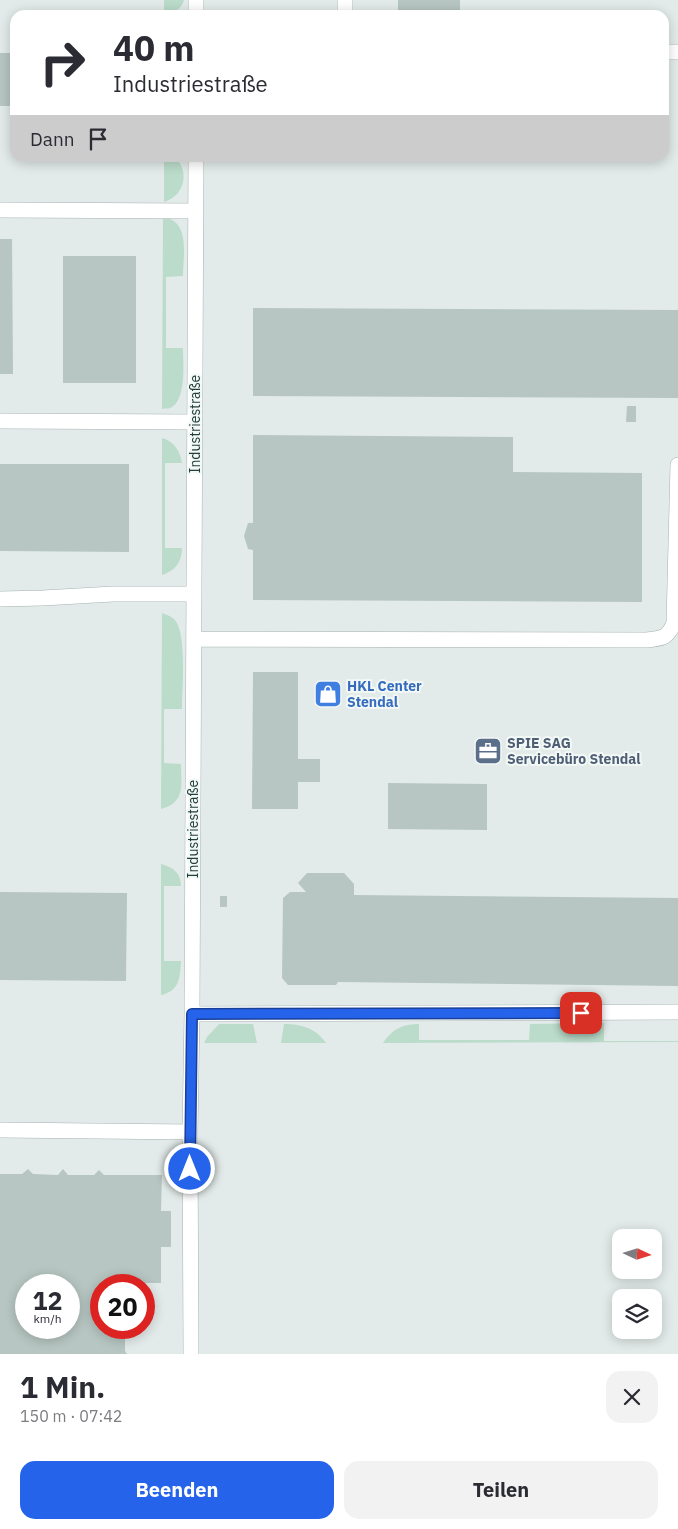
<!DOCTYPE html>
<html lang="de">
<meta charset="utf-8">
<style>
body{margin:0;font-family:"IBM Plex Sans",sans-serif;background:#f2f2f3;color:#2b2b33;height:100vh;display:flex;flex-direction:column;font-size:19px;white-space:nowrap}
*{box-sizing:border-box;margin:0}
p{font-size:16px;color:#7c7c81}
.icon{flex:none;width:28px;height:28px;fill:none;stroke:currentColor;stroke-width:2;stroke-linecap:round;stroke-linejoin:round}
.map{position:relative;height:1354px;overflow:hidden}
.side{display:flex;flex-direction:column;background:#fff;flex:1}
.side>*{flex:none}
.guide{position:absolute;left:10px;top:10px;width:659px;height:152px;border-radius:15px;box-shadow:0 2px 12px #0003;background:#fff;color:#2b2b33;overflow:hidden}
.needle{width:32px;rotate:94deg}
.tools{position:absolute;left:612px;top:1229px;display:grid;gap:10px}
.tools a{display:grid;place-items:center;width:50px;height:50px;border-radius:10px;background:#fff;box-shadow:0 2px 12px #0003;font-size:25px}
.speed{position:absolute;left:15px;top:1274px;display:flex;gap:10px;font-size:25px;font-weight:700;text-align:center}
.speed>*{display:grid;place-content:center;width:65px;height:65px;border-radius:50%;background:#fff;box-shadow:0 2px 12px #0003;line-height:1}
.speed small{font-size:12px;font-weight:400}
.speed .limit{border:8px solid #d22;background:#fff;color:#111}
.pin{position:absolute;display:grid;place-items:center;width:42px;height:42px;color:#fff;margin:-21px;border-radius:10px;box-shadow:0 2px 8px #0006}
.me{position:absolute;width:55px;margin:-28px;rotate:0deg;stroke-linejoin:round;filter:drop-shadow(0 0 4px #0008)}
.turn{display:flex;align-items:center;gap:18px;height:105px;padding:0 20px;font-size:22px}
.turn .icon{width:65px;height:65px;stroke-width:2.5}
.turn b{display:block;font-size:35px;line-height:42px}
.then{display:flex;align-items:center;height:48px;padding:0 20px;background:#0003;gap:10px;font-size:19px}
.round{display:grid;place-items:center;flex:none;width:52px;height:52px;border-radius:15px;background:#f2f2f3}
.head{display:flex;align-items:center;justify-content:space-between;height:85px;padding:0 20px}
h1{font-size:30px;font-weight:700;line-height:38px}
.primary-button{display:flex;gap:10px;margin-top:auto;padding:10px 20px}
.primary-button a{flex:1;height:58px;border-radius:15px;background:#2563eb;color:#fff;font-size:20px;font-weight:700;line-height:58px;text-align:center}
.primary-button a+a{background:#f2f2f3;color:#2b2b33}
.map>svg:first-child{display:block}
.green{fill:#bbdcca}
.building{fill:#b7c6c2;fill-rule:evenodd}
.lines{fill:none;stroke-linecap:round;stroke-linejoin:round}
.minor-casing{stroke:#a5b3b1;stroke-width:16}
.minor{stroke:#fff;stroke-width:15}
.route-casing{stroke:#184099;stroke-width:12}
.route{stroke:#2563eb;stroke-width:9}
.labels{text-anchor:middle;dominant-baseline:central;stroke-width:4;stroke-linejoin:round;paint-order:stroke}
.street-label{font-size:14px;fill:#223c3a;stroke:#f2f8f6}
.shop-label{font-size:14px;font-weight:bold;fill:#366cbe;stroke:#f2f8f6;text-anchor:start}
.service-label{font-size:14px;font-weight:bold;fill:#4e5e75;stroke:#f2f8f6;text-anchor:start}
</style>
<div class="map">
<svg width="678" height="1354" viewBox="0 0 678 1354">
<rect width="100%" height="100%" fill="#e2ebe9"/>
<path class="green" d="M 164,0 L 184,0 C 181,10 174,13 164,14 Z
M 164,158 L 176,158 C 190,173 184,196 164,202 Z
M 163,217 C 191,221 183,256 183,276 L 166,277 L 166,348 L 183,348 C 183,362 187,401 170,408 C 168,409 165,408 162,409 Z
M 162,438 C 174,441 180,451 182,463 L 165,463 L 165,548 L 182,548 C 182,562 175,571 162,575 Z
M 162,613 C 167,615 171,616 175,620 C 187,635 182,688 182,709 L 164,709 L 164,763 L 181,764 C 181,785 186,802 161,809 Z
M 161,864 C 173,867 181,873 181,886 L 164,886 L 164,961 L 181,961 C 180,977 180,991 161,995 Z
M 604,1023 L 604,1041 L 678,1041 L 678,1042 L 383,1043 C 392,1029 403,1024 419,1024 L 419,1040 L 529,1040 L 530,1024 Z
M 219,1024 L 253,1024 L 257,1043 L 204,1043 L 207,1037 Z
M 284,1024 C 301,1024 316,1028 326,1043 L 281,1043 Z"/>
<path class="building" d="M 398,0 L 460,0 L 460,15 L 398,15 Z
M 0,53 L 11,53 L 11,64 L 15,64 L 15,106 L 0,106 Z
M 0,239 L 12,239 L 13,374 L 0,374 Z
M 63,256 L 136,256 L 136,383 L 63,383 Z
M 253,308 L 678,310 L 678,398 L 253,396 Z
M 627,406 L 636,406 L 636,422 L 626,422 Z
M 253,435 L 513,437 L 513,472 L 642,473 L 642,602 L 253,600 L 253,550 L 248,549 L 244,536 L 248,523 L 253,523 Z
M 0,464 L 129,464 L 129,552 L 0,551 Z
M 253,672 L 298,672 L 298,759 L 320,759 L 320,782 L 298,782 L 298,809 L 252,809 Z
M 388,783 L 487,784 L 487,830 L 388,829 Z
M 307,873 L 344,873 L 354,884 L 354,895 L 678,898 L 678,986 L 338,982 L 336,985 L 288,985 L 282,978 L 283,898 L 290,892 L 306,892 L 298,883 Z
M 0,892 L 127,893 L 126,981 L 0,980 Z
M 220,896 L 227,896 L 227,907 L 220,907 Z
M 28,1169 L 33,1174 L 58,1175 L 63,1169 L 68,1175 L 94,1175 L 99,1170 L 104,1175 L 162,1175 L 161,1211 L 171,1211 L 171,1247 L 161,1247 L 161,1283 L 125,1283 L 125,1285 L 101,1285 L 101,1328 L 125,1328 L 125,1351 L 127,1354 L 0,1354 L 0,1174 L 22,1174 ZM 26,1285 L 69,1285 L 69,1328 L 26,1328 Z"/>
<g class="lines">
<g class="minor-casing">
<path id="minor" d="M 196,0 L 196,15
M 345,15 L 345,0
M 664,52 L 678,52
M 196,158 L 192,1014 L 678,1012
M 0,210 L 196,211
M 0,421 L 195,422
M 0,599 L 43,598 L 113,594 L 194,594
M 194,639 L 647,640 C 662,638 667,639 674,623 L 678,465
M 0,1130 L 190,1132
M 191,1354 L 190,1132 L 192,1014"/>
</g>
<use href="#minor" class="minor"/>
</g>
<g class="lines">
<g class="route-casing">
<path id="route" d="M 190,1169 L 192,1014 L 581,1013"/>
</g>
<use href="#route" class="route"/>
</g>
<defs>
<g id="shop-square" transform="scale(1.4375)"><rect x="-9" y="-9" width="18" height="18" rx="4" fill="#3f7fe0" stroke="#f2f8f6"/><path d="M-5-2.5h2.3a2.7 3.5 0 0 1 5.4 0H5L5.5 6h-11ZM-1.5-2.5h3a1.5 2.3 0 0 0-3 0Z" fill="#fff"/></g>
<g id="office-square" transform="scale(1.4375)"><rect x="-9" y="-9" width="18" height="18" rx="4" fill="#5c6f8a" stroke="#f2f8f6"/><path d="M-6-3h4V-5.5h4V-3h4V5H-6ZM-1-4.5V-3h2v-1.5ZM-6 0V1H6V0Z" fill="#fff"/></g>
</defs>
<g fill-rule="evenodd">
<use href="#shop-square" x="328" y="694"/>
<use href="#office-square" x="488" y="751"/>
</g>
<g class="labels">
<g class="street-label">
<text transform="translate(195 424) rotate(-90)">Industriestraße</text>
<text transform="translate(193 829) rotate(-90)">Industriestraße</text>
</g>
<g class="shop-label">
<text x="347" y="686">HKL Center<tspan x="347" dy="16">Stendal</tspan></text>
</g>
<g class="service-label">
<text x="507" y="743">SPIE SAG<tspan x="507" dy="16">Servicebüro Stendal</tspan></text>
</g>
</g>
</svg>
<div class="tools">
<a><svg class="needle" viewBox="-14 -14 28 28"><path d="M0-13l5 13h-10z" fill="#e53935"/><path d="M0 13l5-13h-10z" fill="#7c7c81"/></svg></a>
<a><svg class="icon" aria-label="layers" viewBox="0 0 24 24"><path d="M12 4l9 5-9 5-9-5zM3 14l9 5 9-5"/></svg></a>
</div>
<div class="speed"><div>12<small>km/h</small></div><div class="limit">20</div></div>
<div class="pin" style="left:581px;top:1013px;background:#d93025"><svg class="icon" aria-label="arrive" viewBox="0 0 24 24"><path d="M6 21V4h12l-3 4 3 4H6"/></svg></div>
<svg class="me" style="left:190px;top:1169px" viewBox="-20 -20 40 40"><circle r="17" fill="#2563eb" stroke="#fff" stroke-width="3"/><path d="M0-11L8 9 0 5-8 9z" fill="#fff"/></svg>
<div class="guide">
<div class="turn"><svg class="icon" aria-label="right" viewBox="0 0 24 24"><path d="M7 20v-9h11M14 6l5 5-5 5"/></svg><div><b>40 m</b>Industriestraße</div></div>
<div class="then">Dann<svg class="icon" aria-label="arrive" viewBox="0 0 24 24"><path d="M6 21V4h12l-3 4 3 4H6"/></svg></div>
</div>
</div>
<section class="side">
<div class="head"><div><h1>1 Min.</h1><p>150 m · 07:42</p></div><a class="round"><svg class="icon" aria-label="close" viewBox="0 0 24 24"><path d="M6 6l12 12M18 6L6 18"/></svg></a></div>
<div class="primary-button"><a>Beenden</a><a>Teilen</a></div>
</section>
